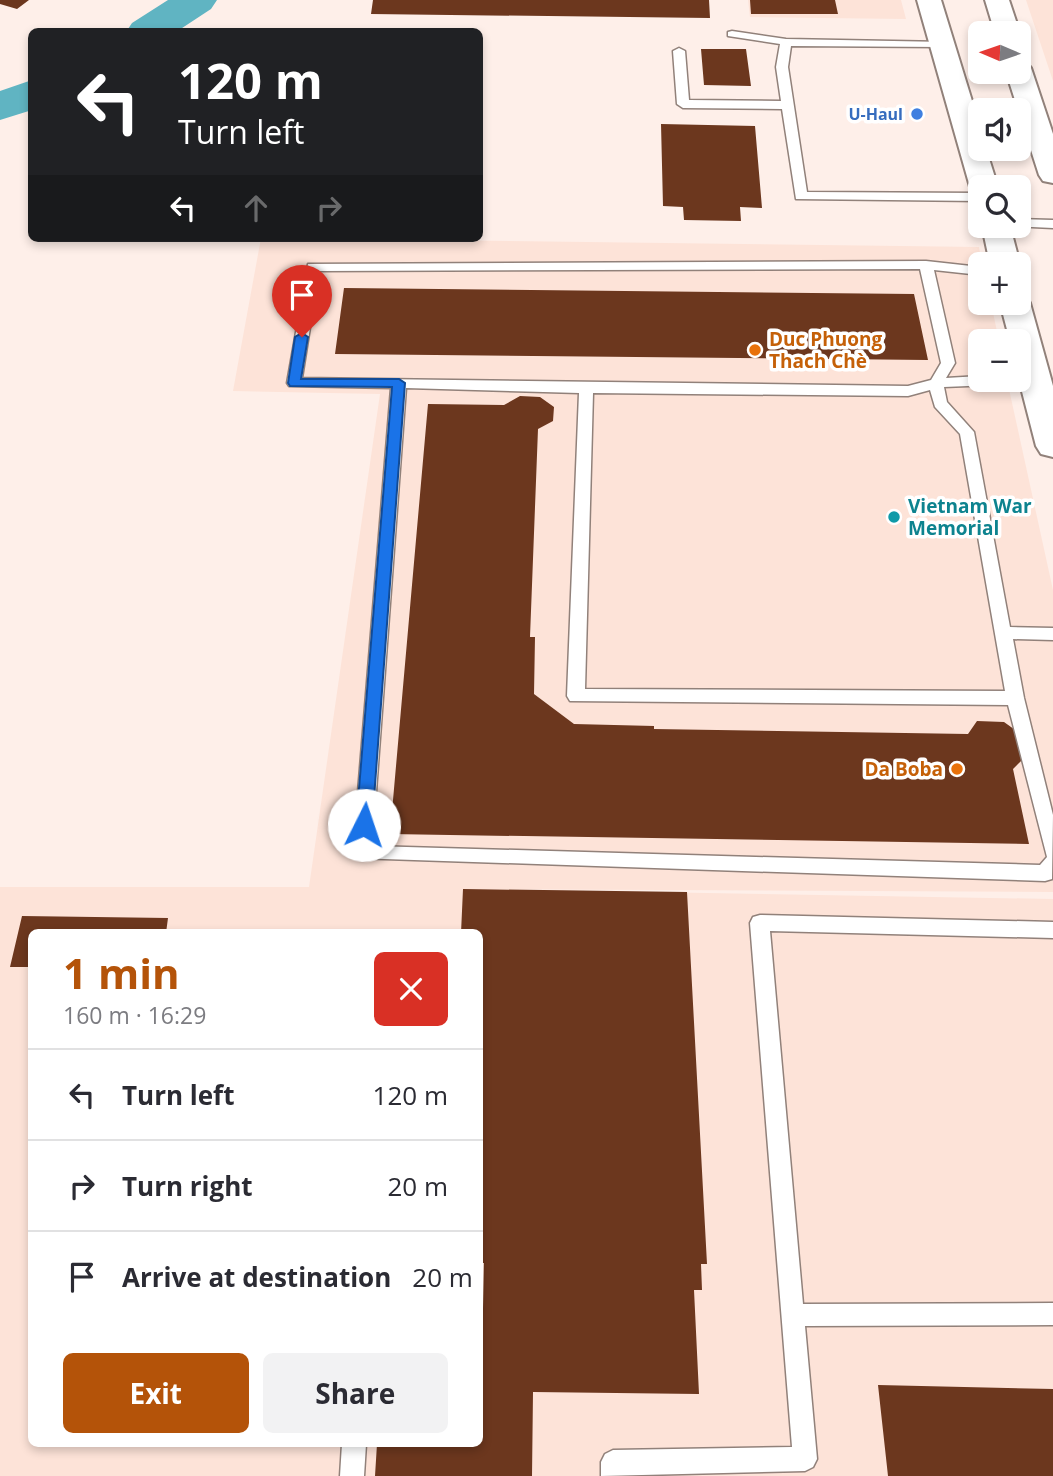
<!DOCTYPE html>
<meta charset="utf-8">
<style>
body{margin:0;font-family:"Open Sans",sans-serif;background:#f2f2f3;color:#2b2b33;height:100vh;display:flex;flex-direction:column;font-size:26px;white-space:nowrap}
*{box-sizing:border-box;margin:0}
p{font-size:23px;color:#7c7c81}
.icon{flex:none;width:38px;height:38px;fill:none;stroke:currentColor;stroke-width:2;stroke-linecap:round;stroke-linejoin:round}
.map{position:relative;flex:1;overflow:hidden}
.drawer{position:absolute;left:28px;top:929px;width:455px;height:518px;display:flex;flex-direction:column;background:#fff;border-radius:10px;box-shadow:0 4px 10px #0003}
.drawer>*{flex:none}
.hud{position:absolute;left:28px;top:28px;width:455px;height:214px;border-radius:10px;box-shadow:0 4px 10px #0003;background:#202124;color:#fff;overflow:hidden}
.needle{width:46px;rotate:272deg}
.buttons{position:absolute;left:968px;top:21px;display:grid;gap:14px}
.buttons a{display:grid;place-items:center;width:63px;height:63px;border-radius:10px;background:#fff;box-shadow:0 4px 10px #0003;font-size:35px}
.pin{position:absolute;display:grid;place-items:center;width:60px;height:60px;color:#fff;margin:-72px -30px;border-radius:50% 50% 50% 0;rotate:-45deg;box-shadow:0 0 7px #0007}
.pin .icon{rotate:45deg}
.me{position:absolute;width:77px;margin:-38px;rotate:4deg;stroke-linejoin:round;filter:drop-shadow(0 0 5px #0008)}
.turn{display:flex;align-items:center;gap:24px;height:147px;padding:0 35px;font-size:32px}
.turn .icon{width:91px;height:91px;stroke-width:2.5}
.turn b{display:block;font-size:49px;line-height:60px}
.lanes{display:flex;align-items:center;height:66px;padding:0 35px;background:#0003;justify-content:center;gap:35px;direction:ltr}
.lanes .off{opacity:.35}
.round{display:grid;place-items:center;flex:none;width:74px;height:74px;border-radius:10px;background:#f2f2f3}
.headline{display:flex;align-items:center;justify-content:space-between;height:119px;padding:0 35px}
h1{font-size:42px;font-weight:700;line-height:52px;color:#b45309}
.cta{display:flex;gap:14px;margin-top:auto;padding:14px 35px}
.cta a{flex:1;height:80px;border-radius:10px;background:#b45309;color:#fff;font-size:28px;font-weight:700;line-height:80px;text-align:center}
.cta a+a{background:#f2f2f3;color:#2b2b33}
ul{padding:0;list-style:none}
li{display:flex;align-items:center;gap:21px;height:91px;padding:0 35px;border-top:2px solid #e1e1e2}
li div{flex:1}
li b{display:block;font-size:26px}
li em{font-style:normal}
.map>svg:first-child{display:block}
.built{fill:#fde3d8;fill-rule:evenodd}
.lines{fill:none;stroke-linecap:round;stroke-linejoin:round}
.river{fill:#60b4c2;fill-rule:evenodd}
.building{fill:#6c371e}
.lane-casing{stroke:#91817a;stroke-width:3}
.primary-casing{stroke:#91817a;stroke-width:4}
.lane{fill:#fff;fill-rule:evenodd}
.primary{fill:#fff;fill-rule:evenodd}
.route{fill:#1a73e8;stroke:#114b97;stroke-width:2}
.shop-dot{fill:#3f7fe0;stroke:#fff;stroke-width:2.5}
.food-dot{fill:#e8710a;stroke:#fff;stroke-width:2.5}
.culture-dot{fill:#0f9aa8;stroke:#fff;stroke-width:2.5}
.labels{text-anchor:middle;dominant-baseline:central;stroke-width:7;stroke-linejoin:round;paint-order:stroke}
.far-shop-label{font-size:16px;font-weight:bold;fill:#366cbe;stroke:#fff;text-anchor:end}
.food-label{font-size:19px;font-weight:bold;fill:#c56008;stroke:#fff;text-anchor:start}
.culture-label{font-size:19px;font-weight:bold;fill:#0d838f;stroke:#fff;text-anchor:start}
</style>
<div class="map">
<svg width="1053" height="1476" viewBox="0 0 1053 1476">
<rect width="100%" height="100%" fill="#feefe9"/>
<path class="built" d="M 748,0 L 901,0 L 906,19 L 750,17 Z
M 1026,0 L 1053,0 L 1053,81 Z
M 261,238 L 979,247 L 982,264 L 980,264 L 980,303 L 991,303 L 999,341 L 980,341 L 980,380 L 1007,380 L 1053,590 L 1053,892 L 481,889 L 1053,899 L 1053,1476 L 0,1476 L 0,887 L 309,887 L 380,394 L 233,391 ZM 32,933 L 480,933 L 480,1444 L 32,1444 Z"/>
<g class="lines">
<path class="river" d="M 168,0 L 217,0 L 211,9 L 176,32 L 126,32 L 132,23 Z
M 32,80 L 32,110 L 0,120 L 0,91 Z"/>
</g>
<path class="building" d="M 0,0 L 29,0 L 17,9 L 0,4 Z
M 373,0 L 709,0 L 710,18 L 371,14 Z
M 750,0 L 835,0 L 838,14 L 751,14 Z
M 701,49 L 746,49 L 751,86 L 704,85 Z
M 661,124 L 755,126 L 762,208 L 740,207 L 741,221 L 684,220 L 683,207 L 663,206 Z
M 344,288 L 914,294 L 928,360 L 335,354 Z
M 520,396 L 540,397 L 554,407 L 553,421 L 538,429 L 530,637 L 535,637 L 534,694 L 574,724 L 654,726 L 654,729 L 968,734 L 977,721 L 1004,722 L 1021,734 L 1025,757 L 1013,769 L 1029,844 L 390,834 L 428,404 L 504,405 Z
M 463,889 L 687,892 L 707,1264 L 701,1264 L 702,1290 L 694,1290 L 699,1394 L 533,1392 L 532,1476 L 375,1476 L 377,1444 L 480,1444 L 484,1263 L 480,1263 L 480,933 L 461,933 Z
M 22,916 L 168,918 L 166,933 L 32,933 L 32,967 L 10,967 Z
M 878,1385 L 1053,1389 L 1053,1476 L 888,1476 Z"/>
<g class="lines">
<g class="lane-casing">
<path id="lane" d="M 732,31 L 786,39 L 946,42 L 946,46 L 942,47 L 791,46 L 788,67 L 807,192 L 980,193 L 980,201 L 796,199 L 782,109 L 683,108 L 677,104 L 673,51 L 679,48 L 685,51 L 689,100 L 781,101 L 776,67 L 780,44 L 728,36 L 728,32 Z
M 1018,219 L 1053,220 L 1053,228 L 1013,226 L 1018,226 Z
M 926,261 L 980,267 L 980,275 L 934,270 L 955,363 L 946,378 L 980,376 L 980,380 L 999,380 L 992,385 L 944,387 L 947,402 L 974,432 L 1010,627 L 1053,628 L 1053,640 L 1013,639 L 1024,698 L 1053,815 L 1052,879 L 1045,881 L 355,858 L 353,853 L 391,388 L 289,386 L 287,383 L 308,264 ZM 920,269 L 941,363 L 931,380 L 908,386 L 302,378 L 319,271 ZM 406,388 L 579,393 L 567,696 L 570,701 L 1008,705 L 1047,857 L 1040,865 L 372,846 ZM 930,390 L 935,407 L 960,434 L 1005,691 L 585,689 L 593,393 L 908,396 Z
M 760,915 L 1053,922 L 1053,938 L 770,931 L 803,1304 L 1053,1303 L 1053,1325 L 805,1326 L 817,1459 L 813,1467 L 805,1471 L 601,1476 L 601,1462 L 605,1454 L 613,1450 L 792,1447 L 750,923 L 753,917 Z
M 342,1444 L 366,1444 L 364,1476 L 340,1476 Z"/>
</g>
<g class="primary-casing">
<path id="primary" d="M 917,0 L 941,0 L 980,127 L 980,149 L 986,149 L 998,187 L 980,187 L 980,194 L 974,193 L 970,187 Z
M 985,0 L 1009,0 L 1020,33 L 1018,35 L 995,33 Z
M 1018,60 L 1027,63 L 1031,68 L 1053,134 L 1053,183 L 1043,181 L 1039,175 L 1006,72 L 1018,72 Z
M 982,226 L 1010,226 L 1020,264 L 1018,266 L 990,264 Z
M 1018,294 L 1026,296 L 1030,303 L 1053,386 L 1053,457 L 1041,454 L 1036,446 L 1018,376 L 1018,341 L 1010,341 L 1000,303 L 1018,303 Z"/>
</g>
<use href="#lane" class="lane"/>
<use href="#primary" class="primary"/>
</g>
<path class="route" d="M 302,333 L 308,337 L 301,379 L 399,379 L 405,383 L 372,825 L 370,830 L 358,830 L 356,825 L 392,387 L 290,386 L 288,383 L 295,337 Z"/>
<circle class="shop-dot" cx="917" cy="114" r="7"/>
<g class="food-dot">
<circle cx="755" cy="350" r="7"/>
<circle cx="957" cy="769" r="7"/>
</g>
<circle class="culture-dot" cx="894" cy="517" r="7"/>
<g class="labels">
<g class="far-shop-label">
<text x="903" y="114">U-Haul</text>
</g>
<g class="food-label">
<text x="769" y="339">Duc Phuong<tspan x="769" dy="22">Thach Chè</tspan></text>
<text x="943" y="769" text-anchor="end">Da Boba</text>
</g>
<g class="culture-label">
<text x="908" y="506">Vietnam War<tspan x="908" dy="22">Memorial</tspan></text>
</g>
</g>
</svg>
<div class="buttons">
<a><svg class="needle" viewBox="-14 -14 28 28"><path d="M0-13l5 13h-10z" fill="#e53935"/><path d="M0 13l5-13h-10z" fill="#7c7c81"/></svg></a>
<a><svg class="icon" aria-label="sound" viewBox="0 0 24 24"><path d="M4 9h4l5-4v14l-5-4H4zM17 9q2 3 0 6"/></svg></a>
<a><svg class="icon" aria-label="search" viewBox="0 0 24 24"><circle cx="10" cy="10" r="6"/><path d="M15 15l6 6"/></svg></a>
<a>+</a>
<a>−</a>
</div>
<div class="pin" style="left:302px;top:337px;background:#d93025"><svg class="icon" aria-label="arrive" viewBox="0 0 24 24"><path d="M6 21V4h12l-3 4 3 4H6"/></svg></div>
<svg class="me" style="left:364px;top:825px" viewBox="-20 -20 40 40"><circle r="19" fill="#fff"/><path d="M0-13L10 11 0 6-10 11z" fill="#1a73e8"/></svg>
<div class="hud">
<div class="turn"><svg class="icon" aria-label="left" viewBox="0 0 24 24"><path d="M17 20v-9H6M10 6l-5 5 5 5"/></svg><div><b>120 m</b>Turn left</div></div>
<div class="lanes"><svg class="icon" aria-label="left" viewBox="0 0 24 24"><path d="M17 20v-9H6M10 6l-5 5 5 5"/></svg><svg class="icon off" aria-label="ahead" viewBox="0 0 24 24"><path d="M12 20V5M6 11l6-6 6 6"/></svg><svg class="icon off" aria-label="right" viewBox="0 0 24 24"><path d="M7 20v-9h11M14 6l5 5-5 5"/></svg></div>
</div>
<section class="drawer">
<div class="headline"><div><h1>1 min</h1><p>160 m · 16:29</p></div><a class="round" style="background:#d93025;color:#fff"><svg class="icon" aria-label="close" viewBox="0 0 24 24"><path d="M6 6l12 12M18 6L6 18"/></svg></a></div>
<ul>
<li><svg class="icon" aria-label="left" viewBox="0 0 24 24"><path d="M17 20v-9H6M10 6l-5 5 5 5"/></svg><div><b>Turn left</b></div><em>120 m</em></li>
<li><svg class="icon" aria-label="right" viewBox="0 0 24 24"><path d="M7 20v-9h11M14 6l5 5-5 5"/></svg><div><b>Turn right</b></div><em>20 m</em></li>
<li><svg class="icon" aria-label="arrive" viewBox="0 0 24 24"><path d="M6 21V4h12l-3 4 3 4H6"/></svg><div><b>Arrive at destination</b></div><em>20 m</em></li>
</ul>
<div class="cta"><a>Exit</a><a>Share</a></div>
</section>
</div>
